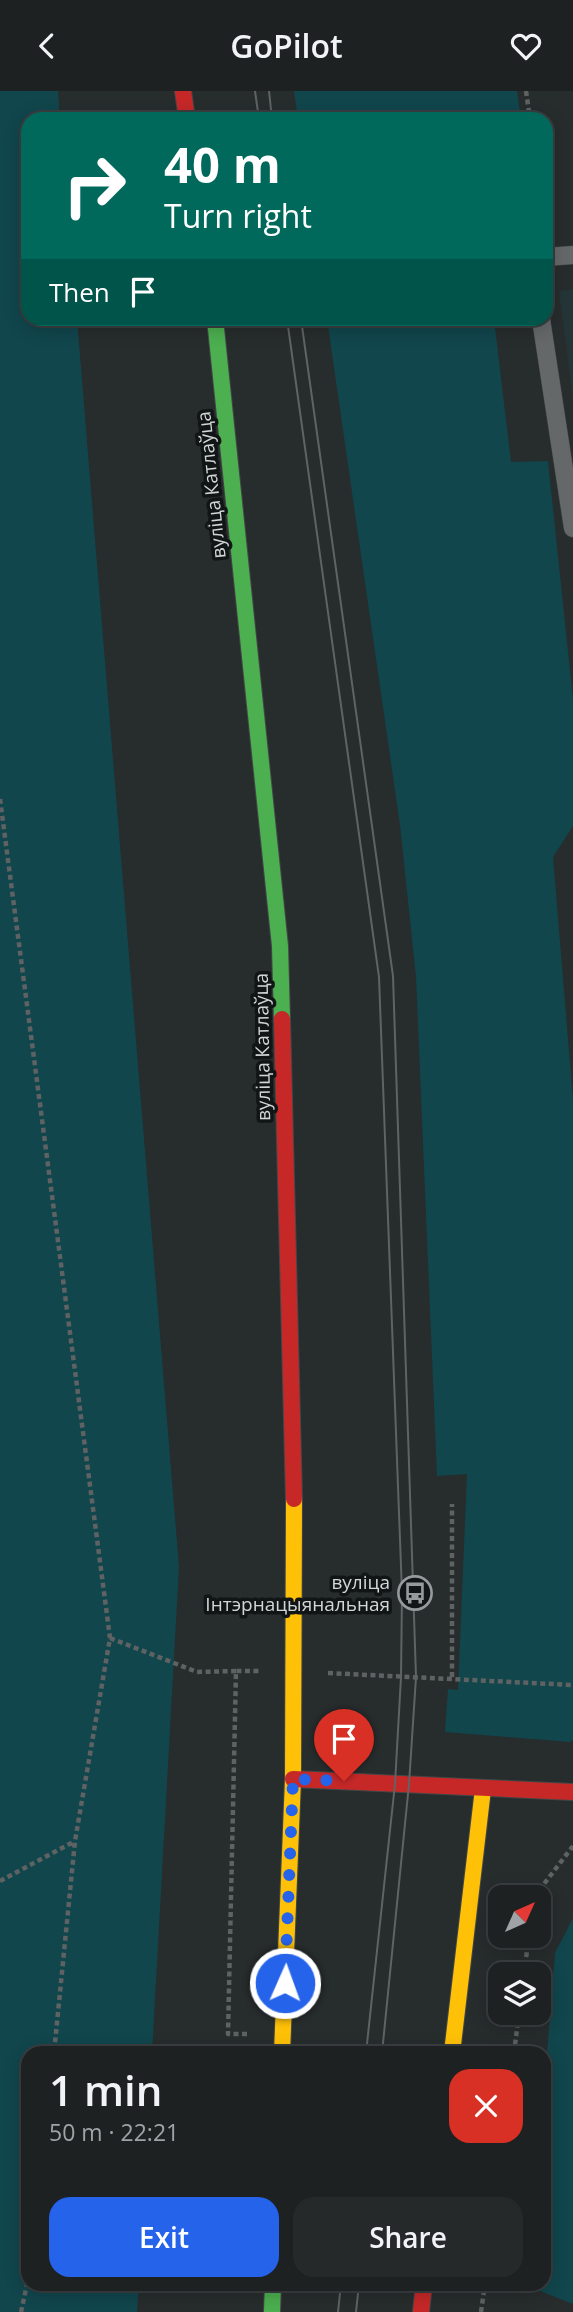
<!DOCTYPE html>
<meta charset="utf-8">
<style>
body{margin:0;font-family:"Open Sans",sans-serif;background:#25292a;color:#f1f3f6;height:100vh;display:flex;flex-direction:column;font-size:26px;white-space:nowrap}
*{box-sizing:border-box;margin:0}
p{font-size:23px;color:#a0a3a5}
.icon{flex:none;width:38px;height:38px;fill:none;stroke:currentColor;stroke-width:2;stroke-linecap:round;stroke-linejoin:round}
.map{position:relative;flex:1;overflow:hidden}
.drawer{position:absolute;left:21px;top:1955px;width:530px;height:245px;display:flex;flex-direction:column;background:#1d2122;border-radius:21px;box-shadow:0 4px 18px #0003,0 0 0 2px #3b3e40}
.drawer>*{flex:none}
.banner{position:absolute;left:21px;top:21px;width:532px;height:214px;border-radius:21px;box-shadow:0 4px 18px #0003,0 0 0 2px #3b3e40;background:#00695c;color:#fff;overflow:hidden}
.needle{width:46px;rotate:45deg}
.controls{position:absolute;left:488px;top:1794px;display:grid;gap:14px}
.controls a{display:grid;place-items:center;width:63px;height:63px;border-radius:14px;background:#1d2122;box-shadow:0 4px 18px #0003,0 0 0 2px #3b3e40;font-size:35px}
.pin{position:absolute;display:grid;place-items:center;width:60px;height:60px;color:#fff;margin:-72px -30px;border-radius:50% 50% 50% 0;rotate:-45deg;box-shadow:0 0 7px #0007}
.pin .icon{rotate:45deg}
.me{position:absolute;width:77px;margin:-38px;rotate:2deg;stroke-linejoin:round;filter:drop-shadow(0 0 5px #0008)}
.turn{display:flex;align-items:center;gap:24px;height:147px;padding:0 28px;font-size:32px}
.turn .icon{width:91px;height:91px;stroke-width:2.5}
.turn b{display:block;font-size:49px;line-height:60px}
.then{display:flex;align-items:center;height:66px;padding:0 28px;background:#0003;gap:14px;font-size:26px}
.round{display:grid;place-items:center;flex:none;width:74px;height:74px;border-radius:21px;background:#25292a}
.summary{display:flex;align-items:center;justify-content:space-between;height:119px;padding:0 28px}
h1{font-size:42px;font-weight:600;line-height:52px}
.action{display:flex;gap:14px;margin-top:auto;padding:14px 28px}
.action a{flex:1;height:80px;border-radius:21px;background:#2563eb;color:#fff;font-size:28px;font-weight:600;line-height:80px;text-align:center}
.action a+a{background:#25292a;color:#f1f3f6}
header{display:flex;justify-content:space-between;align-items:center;height:91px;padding:0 28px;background:#1d2122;font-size:32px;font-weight:600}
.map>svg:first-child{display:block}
.built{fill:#253537}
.green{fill:#11464d}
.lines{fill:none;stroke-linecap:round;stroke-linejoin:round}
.lane-casing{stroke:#434747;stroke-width:19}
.fast-casing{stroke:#434747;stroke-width:18}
.slow-casing{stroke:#434747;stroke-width:18}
.jam-casing{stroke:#434747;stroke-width:18}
.path{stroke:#5f6263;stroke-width:4.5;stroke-dasharray:5 3.5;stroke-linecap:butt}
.lane{stroke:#656868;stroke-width:18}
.fast{stroke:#4caf50;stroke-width:16}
.slow{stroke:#ffc107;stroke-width:16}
.jam{stroke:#c62828;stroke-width:16}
.tram{stroke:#5f6364;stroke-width:2}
.route{stroke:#2563eb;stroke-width:12;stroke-dasharray:0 21.6}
.labels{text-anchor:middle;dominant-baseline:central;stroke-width:7;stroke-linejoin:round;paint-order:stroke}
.street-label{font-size:19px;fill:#d1d6d7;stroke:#111515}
.poi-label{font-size:19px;fill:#d1d6d7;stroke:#111515;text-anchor:end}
</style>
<header><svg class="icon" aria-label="back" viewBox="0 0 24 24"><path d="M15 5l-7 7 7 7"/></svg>GoPilot<svg class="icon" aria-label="heart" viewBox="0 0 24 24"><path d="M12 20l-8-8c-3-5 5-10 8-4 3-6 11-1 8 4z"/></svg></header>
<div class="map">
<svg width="573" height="2221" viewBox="0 0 573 2221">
<rect width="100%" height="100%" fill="#272c2d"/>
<path class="built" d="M 573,198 L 573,308 L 559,200 Z"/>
<path class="green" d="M 0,0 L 58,0 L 60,28 L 28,28 L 28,228 L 77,228 L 179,1476 L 152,1962 L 28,1962 L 28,2193 L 139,2193 L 137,2221 L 0,2221 Z
M 294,0 L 517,0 L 521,28 L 298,28 Z
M 327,228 L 494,228 L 511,371 L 548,370 L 573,608 L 573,735 L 553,766 L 573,1009 L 573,1649 L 570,1651 L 445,1641 L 448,1598 L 458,1599 L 467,1383 L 437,1385 L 416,886 L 400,734 Z
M 573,1827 L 573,2213 L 530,2196 L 530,2193 L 544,2193 L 544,2000 L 555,1862 Z"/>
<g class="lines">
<g class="lane-casing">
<path id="lane" d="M 546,166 L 573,164
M 541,228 L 573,437"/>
</g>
<g class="fast-casing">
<path id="fast" d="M 215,228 L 280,855 L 282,928
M 272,2221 L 273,2193"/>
</g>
<g class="slow-casing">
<path id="slow" d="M 282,1962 L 293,1688 L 294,1408
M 452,1962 L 483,1698"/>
</g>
<g class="jam-casing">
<path id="jam" d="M 183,0 L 187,28
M 282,928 L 294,1408
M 293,1688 L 573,1701
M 421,2221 L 424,2193"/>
</g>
<path class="path" d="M 526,0 L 530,28
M 0,708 L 110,1547 L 75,1750 L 54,1962
M 110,1547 L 197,1581 L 236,1580
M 328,1582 L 573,1594
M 452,1586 L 452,1413
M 0,1790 L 75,1750
M 534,1806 L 573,1755
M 524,1883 L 529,1844
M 247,1943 L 228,1943 L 236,1580 L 259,1580
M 514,1962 L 519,1922
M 21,2221 L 28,2189
M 481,2221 L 485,2193"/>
<use href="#lane" class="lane"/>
<use href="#fast" class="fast"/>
<use href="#slow" class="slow"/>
<use href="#jam" class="jam"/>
<path class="tram" d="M 255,0 L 259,28
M 269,0 L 272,28
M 287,228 L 379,886 L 402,1502 L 401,1586 L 395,1693 L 366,1962
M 301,228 L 393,885 L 416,1586 L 409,1693 L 382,1962
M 338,2221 L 341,2193
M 356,2221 L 359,2193"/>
</g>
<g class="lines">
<path class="route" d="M 285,1892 L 293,1688 L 344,1690"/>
</g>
<defs>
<g id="bus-ring" transform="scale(1.75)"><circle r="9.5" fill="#111515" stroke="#969a9c" stroke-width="1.5"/><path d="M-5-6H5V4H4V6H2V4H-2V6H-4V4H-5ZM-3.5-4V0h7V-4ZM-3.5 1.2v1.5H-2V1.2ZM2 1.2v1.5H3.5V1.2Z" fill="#969a9c"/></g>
</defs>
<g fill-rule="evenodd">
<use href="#bus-ring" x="415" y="1502"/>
</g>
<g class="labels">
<g class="street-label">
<text transform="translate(211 394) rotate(-96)">вуліца Катлаўца</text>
<text transform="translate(262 956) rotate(-91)">вуліца Катлаўца</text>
</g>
<g class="poi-label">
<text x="390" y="1491">вуліца<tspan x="390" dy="22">Інтэрнацыянальная</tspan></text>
</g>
</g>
</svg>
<div class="controls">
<a><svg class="needle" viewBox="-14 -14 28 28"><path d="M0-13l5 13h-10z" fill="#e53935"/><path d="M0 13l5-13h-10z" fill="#a0a3a5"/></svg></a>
<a><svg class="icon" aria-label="layers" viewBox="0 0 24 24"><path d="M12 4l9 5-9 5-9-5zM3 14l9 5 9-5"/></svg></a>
</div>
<div class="pin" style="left:344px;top:1690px;background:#d93025"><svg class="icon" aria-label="arrive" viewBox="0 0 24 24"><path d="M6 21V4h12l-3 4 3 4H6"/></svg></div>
<svg class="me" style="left:285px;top:1892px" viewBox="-20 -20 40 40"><circle r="17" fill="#2563eb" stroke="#fff" stroke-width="3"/><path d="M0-11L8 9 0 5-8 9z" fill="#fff"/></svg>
<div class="banner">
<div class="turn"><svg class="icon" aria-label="right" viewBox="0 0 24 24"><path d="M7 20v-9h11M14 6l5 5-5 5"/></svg><div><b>40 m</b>Turn right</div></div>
<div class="then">Then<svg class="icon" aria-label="arrive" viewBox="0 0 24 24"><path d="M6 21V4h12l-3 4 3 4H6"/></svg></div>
</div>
<section class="drawer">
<div class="summary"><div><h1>1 min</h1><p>50 m · 22:21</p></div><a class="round" style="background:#d93025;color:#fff"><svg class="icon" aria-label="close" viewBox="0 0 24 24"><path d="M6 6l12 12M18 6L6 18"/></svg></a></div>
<div class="action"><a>Exit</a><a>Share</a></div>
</section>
</div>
